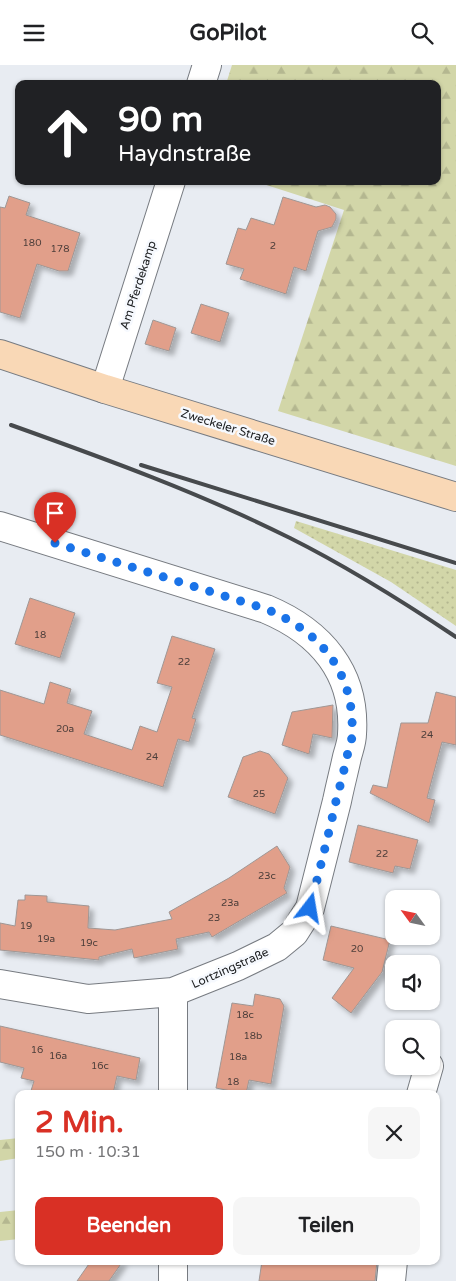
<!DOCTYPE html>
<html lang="de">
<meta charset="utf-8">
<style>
body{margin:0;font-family:"Varela Round",sans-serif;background:#f6f6f6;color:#202124;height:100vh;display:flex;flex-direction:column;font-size:19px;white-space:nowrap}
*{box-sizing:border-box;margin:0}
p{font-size:16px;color:#757577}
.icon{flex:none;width:28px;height:28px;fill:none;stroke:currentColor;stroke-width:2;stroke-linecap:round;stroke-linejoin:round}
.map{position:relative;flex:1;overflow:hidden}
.drawer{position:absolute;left:15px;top:1025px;width:425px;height:175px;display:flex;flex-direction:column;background:#fff;border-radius:10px;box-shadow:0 1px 4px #0004}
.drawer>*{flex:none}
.guide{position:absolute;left:15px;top:15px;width:426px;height:105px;border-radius:10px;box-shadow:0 1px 4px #0004;background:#202124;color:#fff;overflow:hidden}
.needle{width:32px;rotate:303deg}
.controls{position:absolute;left:385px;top:825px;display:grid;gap:10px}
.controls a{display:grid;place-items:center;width:55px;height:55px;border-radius:10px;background:#fff;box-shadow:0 1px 4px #0004;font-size:25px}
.pin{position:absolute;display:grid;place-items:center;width:42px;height:42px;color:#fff;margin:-51px -21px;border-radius:50% 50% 50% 0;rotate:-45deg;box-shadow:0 0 5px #0007}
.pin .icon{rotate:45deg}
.me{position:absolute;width:55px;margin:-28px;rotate:14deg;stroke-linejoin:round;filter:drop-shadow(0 0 4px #0008)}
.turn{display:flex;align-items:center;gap:18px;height:105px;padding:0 20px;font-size:22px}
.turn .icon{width:65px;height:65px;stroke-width:2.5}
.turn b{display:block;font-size:35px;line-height:42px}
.round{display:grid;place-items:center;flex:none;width:52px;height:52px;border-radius:10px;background:#f6f6f6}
.headline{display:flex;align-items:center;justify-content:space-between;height:85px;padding:0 20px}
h1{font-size:30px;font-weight:700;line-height:38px;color:#d93025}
.action{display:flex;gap:10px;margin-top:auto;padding:10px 20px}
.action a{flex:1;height:58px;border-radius:10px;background:#d93025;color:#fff;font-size:20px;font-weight:700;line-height:58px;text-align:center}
.action a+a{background:#f6f6f6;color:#202124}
header{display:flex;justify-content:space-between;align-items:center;height:65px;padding:0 20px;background:#fff;font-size:22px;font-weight:700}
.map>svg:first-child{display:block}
.green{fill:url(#green-dots)}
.forest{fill:url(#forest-firs)}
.building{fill:#e19f8a;stroke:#9f9795;filter:url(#shadow)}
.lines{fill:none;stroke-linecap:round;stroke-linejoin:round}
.street-casing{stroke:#777b81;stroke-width:30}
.secondary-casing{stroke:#777b81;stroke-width:30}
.street{stroke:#fff;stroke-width:28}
.secondary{stroke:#f9d8b6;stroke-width:28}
.rail{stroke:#474a4d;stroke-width:4}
.route{stroke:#1a73e8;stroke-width:9;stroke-dasharray:0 16.2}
.labels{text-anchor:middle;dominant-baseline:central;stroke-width:5;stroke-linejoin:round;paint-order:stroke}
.number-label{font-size:10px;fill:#4c3e3a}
.street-label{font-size:12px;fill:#1b1d1f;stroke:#f6f9fe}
</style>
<header><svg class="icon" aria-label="menu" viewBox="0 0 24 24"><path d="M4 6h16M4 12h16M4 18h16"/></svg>GoPilot<svg class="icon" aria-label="search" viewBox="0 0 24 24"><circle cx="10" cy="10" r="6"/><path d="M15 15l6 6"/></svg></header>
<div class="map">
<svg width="456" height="1216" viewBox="0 0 456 1216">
<defs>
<pattern id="green-dots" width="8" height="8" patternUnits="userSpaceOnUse" patternTransform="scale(1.25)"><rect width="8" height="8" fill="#d2d6a8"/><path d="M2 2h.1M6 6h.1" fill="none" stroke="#b4b790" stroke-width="1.8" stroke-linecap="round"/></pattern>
<pattern id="forest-firs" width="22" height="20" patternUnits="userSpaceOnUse" patternTransform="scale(1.25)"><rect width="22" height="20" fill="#d2d6a8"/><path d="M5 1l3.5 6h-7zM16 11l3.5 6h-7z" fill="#b4b790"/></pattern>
<filter id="shadow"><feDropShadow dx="4.5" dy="4.5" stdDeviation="2.5" flood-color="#0004"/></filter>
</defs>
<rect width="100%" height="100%" fill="#e8ecf2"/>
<path class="green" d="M 296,456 L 456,505 L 456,561 L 391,517 L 294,463 Z"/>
<path class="forest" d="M 232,0 L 456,0 L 456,401 L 278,346 L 344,145 L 254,116 L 438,116 L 438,19 L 226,19 Z
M 19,1073 L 19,1093 L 0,1096 L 0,1075 Z
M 19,1145 L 19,1174 L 0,1176 L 0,1147 Z"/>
<path class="building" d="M 9,131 L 30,138 L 26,150 L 80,168 L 68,206 L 59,206 L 37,199 L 20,253 L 0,247 L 0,142 L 5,143 Z
M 283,132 L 316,142 L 325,140 L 330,142 L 336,149 L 336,154 L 332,162 L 318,166 L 306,206 L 294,202 L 286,229 L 240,214 L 244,204 L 226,199 L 238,163 L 246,165 L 251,153 L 274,160 Z
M 201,239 L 229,248 L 220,277 L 191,268 Z
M 153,255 L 176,263 L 169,286 L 145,279 Z
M 30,533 L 75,548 L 60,593 L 15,579 Z
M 172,571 L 215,584 L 192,653 L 196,654 L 189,677 L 178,674 L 163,722 L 0,670 L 0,625 L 44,639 L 50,617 L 71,624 L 67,638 L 92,646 L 84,669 L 132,685 L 140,661 L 157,667 L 172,622 L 157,618 Z
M 436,627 L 456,632 L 456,680 L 442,677 L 427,733 L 435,735 L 429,758 L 370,728 L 373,720 L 387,723 L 401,658 L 428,658 Z
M 333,640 L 332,673 L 313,669 L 309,689 L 282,680 L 292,647 Z
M 260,686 L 269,689 L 288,713 L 275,749 L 228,732 L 243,692 Z
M 358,760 L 418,775 L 410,804 L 395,801 L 393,808 L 349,797 Z
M 277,781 L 290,802 L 284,823 L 287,828 L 212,872 L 209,867 L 176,874 L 178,884 L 134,893 L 132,884 L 99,892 L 99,895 L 0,885 L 0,858 L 15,861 L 18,835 L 25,835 L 25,830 L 47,831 L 47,837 L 89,841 L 88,863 L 115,865 L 172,854 L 169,847 L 229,813 Z
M 331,861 L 390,875 L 382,907 L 351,948 L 332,933 L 354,903 L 323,895 Z
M 255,929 L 280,934 L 284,941 L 271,1019 L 249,1015 L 246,1029 L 216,1023 L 232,938 L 253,941 Z
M 0,961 L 140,993 L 136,1015 L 117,1011 L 113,1029 L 30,1029 L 34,1016 L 21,1013 L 24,1003 L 0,997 Z
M 91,1196 L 123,1196 L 109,1216 L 77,1216 Z
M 262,1196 L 377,1196 L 375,1216 L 259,1216 Z"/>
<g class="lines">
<g class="street-casing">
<path id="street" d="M 201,19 L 207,0
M 105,324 L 171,116
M 0,461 L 266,544 C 321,567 356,608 352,669 C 352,677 349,684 347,692 C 344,706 340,721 337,736 C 328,772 319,807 310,843 L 294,868 L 277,882 L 238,901 L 173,927 L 88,934 L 0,919
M 173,1029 L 173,927
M 421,1029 L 429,1001
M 173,1216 L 173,1196
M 391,1216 L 393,1196"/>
</g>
<g class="secondary-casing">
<path id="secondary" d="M 0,289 L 105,324 L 456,432"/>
</g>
<use href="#street" class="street"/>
<use href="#secondary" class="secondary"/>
<path class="rail" d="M 11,360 C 106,394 200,428 290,473 C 348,502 402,536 456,572
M 141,400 L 456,498"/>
</g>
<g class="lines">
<path class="route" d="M 55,478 L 266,544 C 321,567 355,608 352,669 C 352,677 349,684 347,691 C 344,706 340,721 336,736 C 328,772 319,807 310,843"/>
</g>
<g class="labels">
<g class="number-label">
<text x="32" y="178">180</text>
<text x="273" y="181">2</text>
<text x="60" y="184">178</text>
<text x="40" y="570">18</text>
<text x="184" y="597">22</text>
<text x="65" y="664">20a</text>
<text x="427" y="670">24</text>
<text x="152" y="692">24</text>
<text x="259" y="729">25</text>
<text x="382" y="789">22</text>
<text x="267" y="811">23c</text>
<text x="230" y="838">23a</text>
<text x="214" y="853">23</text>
<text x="26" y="861">19</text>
<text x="46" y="874">19a</text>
<text x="89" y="878">19c</text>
<text x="357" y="884">20</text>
<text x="245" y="950">18c</text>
<text x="253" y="971">18b</text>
<text x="37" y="985">16</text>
<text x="58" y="991">16a</text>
<text x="238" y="992">18a</text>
<text x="100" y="1001">16c</text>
<text x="233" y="1017">18</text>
</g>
<g class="street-label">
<text transform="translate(138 220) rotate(-72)">Am Pferdekamp</text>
<text transform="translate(228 362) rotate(17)">Zweckeler Straße</text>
<text transform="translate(230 903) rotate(-24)">Lortzingstraße</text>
</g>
</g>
</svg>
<div class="controls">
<a><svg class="needle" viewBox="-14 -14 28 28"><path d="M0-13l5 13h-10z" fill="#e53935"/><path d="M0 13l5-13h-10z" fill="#757577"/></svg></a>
<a><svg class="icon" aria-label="sound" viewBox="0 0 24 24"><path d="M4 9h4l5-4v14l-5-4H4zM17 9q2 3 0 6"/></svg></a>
<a><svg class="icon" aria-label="search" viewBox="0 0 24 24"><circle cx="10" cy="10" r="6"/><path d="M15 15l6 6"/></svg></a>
</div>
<div class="pin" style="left:55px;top:478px;background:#d93025"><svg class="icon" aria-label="arrive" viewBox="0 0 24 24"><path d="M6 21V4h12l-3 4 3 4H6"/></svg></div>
<svg class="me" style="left:310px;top:843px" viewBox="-20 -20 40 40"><path d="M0-17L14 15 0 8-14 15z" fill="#1a73e8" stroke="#fff" stroke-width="4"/></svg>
<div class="guide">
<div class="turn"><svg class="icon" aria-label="ahead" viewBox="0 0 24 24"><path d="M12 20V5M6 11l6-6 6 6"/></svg><div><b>90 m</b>Haydnstraße</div></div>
</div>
<section class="drawer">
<div class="headline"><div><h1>2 Min.</h1><p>150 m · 10:31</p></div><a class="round"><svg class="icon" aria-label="close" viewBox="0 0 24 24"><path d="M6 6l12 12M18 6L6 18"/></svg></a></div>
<div class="action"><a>Beenden</a><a>Teilen</a></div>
</section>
</div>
